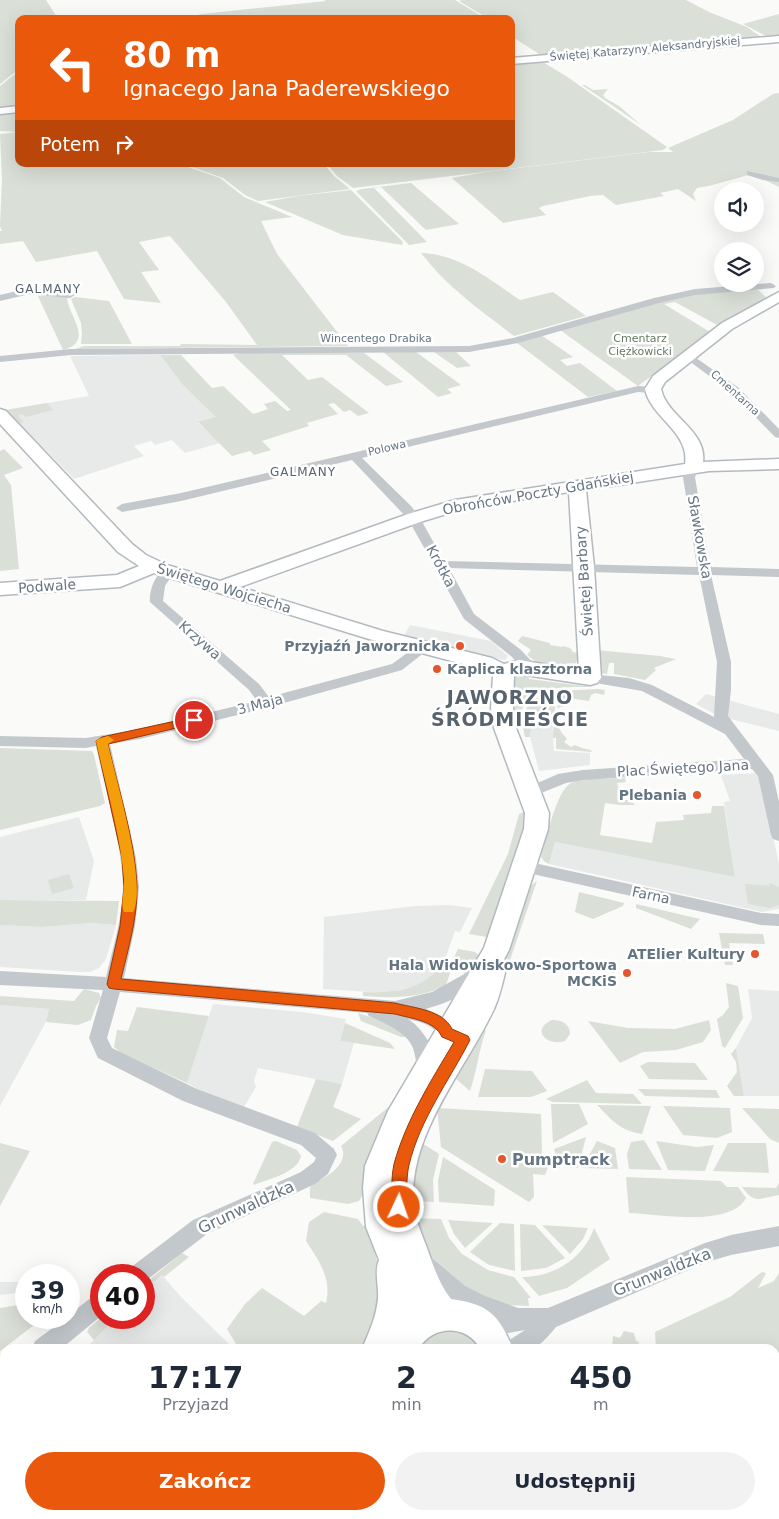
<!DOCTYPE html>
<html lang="pl">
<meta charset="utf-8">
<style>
body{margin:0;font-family:"DejaVu Sans",sans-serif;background:#f2f2f3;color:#1f2937;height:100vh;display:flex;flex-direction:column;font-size:19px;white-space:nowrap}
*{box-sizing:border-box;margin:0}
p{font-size:16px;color:#747a83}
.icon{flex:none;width:28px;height:28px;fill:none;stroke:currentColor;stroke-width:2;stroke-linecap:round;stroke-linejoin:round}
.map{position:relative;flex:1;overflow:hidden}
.details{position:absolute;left:0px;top:1344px;width:780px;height:176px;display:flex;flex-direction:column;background:#fff;border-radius:15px 15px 0 0;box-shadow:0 5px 20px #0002}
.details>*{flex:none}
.top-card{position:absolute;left:15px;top:15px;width:500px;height:152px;border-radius:10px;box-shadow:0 5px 20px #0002;background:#ea580c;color:#fff;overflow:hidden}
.controls{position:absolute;left:714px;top:182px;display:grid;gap:10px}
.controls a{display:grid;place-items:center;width:50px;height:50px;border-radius:50%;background:#fff;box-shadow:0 5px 20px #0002;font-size:25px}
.speed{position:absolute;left:15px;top:1264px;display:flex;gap:10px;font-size:25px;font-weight:700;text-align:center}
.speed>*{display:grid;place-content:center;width:65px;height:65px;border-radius:50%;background:#fff;box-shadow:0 5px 20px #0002;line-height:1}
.speed small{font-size:12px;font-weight:400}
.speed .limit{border:8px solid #d22;background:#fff;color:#111}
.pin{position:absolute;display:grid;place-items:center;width:42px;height:42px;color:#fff;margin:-21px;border:2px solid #fff;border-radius:50%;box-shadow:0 1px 5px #0007}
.me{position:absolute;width:55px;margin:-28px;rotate:3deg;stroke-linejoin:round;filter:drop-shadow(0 0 4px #0008)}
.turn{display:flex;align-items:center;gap:18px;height:105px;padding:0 25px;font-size:22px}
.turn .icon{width:65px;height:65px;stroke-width:2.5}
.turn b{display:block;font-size:35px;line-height:42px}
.then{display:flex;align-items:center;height:48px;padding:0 25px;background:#0003;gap:10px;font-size:19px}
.eta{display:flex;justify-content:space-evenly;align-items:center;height:85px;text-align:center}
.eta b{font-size:30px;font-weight:600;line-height:35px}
.button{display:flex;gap:10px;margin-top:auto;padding:10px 25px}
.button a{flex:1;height:58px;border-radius:30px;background:#ea580c;color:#fff;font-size:20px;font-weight:600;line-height:58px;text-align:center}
.button a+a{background:#f2f2f3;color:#1f2937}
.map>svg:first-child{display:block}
.built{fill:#e8e9e9}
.green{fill:#dadfd7}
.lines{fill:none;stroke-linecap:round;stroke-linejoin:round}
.secondary-casing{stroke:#b3babf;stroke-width:3}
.street{fill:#c3c8cc;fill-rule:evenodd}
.secondary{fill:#fff;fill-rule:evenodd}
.route{fill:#ea580c;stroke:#983908}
.slow{fill:#f59e0b}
.poi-dot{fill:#e4572e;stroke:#fff;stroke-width:2}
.labels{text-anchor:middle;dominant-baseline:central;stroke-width:5;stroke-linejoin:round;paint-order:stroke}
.far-street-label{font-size:11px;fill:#657683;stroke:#fff}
.far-park-label{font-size:11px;fill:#687a64;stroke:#fff}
.far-neighbourhood-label{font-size:12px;letter-spacing:1px;fill:#57646e;stroke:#fff}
.street-label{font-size:14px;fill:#657683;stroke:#fff}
.poi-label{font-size:14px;font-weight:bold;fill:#657683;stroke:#fff;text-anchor:end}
.near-poi-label{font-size:16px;font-weight:bold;fill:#657683;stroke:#fff;text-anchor:start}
.near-street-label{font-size:16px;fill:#657683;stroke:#fff}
.district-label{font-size:19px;font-weight:bold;letter-spacing:1px;fill:#57646e;stroke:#fff}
</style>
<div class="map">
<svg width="779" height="1519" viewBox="0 0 779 1519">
<rect width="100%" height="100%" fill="#fafaf8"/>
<path class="built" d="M 160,355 L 183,385 L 217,417 L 198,423 L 220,443 L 185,453 L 172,440 L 155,445 L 151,441 L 134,446 L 144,456 L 74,479 L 6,410 L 89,396 L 70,356 Z
M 410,625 L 491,641 L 508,656 L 505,660 L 499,659 L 404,636 Z
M 706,694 L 779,714 L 779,731 L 718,716 L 696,704 Z
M 533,713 L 552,717 L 554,751 L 590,753 L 590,765 L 539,771 L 530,737 Z
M 759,773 L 779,864 L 779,909 L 762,912 L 549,864 L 555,842 L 735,877 L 724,802 L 730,801 L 721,775 Z
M 79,817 L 94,861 L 86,900 L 0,900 L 0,837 Z
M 449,905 L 472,908 L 460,932 L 455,931 L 446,956 L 437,970 L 428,979 L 417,986 L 385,993 L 323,989 L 324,917 L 415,906 Z
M 91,923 L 116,925 L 106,959 L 99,968 L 90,972 L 79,972 L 0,967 L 0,925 L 43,927 Z
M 748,989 L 779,991 L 779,1096 L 744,1096 L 736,1048 L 752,1018 Z
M 213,1004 L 302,1012 L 346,1019 L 340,1041 L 354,1043 L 342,1084 L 258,1068 L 254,1081 L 256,1087 L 244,1107 L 205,1093 L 187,1083 Z
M 0,1005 L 49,1009 L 46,1022 L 0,1106 Z
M 162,1275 L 181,1297 L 234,1349 L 85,1349 L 116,1318 L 144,1318 L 144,1291 Z
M 0,1282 L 26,1282 L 26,1292 L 0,1295 Z
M 340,1515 L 562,1515 L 561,1519 L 329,1519 Z"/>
<path class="green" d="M 0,0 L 46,0 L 58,19 L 19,19 L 19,69 L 0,84 Z
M 324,0 L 455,0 L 486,19 L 180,19 L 202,14 L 326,1 Z
M 462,0 L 686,0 L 709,12 L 747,27 L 761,37 L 542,56 L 511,36 L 511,19 L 489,19 L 459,1 Z
M 779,14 L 779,37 L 768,37 L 743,24 Z
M 541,61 L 566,76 L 667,147 L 663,150 L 353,188 L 337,176 L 327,164 L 511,164 L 511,63 Z
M 19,71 L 19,107 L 0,108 L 0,86 Z
M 582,85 L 585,85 L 593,90 L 608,89 L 603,95 L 605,98 L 619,106 L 641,125 Z
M 779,93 L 779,187 L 752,174 L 709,186 L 697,188 L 693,194 L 696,201 L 678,189 L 660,193 L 664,196 L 616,205 L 603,195 L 590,196 L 543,206 L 539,208 L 546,215 L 503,223 L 452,178 L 486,172 L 649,152 L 673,152 L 668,148 L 733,120 L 773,94 Z
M 19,112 L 19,132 L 0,131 L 0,114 Z
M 19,132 L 19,164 L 179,164 L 220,178 L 244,197 L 292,217 L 261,221 L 277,254 L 348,346 L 75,349 L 84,346 L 180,346 L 181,344 L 257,345 L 226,302 L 170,236 L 139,242 L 159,270 L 141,272 L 161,303 L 124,299 L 97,251 L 36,262 L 23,241 L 0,244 L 0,231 L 2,231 L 0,226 L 2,180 L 0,134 Z
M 184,164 L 324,164 L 334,176 L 350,189 L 258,201 L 245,195 L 223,178 Z
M 411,183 L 459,224 L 426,230 L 381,187 L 374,188 L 427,242 L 409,245 L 356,191 L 362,189 Z
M 351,190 L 403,242 L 402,245 L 343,235 L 265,202 L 298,196 Z
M 421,253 C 459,254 489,279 520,300 L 553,292 L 586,316 L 514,336 C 480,310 447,287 421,253 Z
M 745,290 L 758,290 L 766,297 L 753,307 L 719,326 L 675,302 L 664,304 L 710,332 L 638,386 L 560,330 L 674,298 L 700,294 Z
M 37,294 L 67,297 C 67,315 96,341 63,350 Z
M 75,297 L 109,301 L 132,344 L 81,344 L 82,333 L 81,323 L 71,299 Z
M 541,335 L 573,357 L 560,360 L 567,366 L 580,363 L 617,391 L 588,397 L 517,343 Z
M 245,352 L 364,353 L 403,382 L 386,386 L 346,355 L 282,355 L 308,380 L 322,377 L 369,413 L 358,416 L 350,410 L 344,412 L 334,403 L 328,404 L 338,414 L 307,423 L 309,426 L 262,441 L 271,450 L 254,455 L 250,451 L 232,456 L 198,422 L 216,417 L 183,385 L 160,355 L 181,355 L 212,388 L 223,386 L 253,414 L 268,409 L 264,404 L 275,401 L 287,411 L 291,410 L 233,355 Z
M 383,352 L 416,352 L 461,385 L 447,389 L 452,393 L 438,397 Z
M 434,352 L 456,352 L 471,366 L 457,368 Z
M 47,403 L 53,410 L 26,417 L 22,414 L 18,415 L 24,422 L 19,424 L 6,410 Z
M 4,449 L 23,468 L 4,475 L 11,485 L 19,569 L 0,571 L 0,451 Z
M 522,636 L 550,643 L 550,645 L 562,647 L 563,646 L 570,648 L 573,652 L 582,654 L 583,661 L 577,660 L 576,663 L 582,664 L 580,670 L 539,664 L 527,655 L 531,650 L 518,641 Z
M 596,650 L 660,656 L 676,659 L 654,668 L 656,670 L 645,680 L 614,674 L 614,663 L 609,663 L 607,674 L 601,673 Z
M 514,673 L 534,673 L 528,676 L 529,679 L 592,687 C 564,687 533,684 520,713 L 510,714 L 511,685 Z
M 598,689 L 605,690 L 604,695 L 595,693 L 591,695 L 589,701 L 569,698 L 566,706 L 557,708 L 561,691 Z
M 558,691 C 553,712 552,722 567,739 L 564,742 L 571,747 L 575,745 L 582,748 L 591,750 L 592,752 L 556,749 L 556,738 L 553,738 L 554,718 L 552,715 L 533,711 L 530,737 L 525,737 C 518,709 531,696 558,691 Z
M 0,748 L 92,751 L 94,755 L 105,803 L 100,806 L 0,830 Z
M 625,778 L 626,782 L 617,783 L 622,800 L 631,800 L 635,805 L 620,805 L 605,803 L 600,835 L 652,843 L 656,822 L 684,820 L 683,815 L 711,813 L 712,806 L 724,806 L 735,877 L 555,842 L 549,864 L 545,862 L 541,857 C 546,840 556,791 571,783 C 583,777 611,779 625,778 Z
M 528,810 L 529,816 L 504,895 L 487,937 L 469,934 L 508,854 L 519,814 Z
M 69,874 L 74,888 L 52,894 L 48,880 Z
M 537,881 L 510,960 L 505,959 L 529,887 Z
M 769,883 L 779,887 L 779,905 L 770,908 L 748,904 L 745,884 L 770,886 Z
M 579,892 L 624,903 L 623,906 L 593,919 L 575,912 Z
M 0,900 L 119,901 L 116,925 L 91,923 L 43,927 L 0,925 Z
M 636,904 L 700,919 L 691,929 L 636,908 Z
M 719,933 L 763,934 L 765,944 L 729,943 L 733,965 L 725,965 Z
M 458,949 L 475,952 L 480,956 L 466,975 L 456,967 L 453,959 Z
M 442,963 L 451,970 L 446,985 C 420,999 392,998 363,996 L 363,992 C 393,993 424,991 442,963 Z
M 726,983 L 738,986 L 743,1018 L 725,1048 L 722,1046 L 717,1019 L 723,1015 L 729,1007 Z
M 84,989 L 99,993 L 101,998 L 96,1006 L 91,1020 L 78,1025 L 46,1022 L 49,1009 L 0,1005 L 0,996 L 74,1001 Z
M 137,1007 L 209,1016 L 187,1083 L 121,1053 L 114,1047 L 117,1030 L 128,1031 Z
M 358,1013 L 386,1022 L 409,1037 L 401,1037 L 361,1021 Z
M 552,1020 C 562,1020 570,1024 570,1034 L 565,1041 C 547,1047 530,1030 552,1020 Z
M 709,1020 L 711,1030 L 703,1042 L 676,1050 L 643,1052 L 620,1063 L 588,1021 L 628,1028 L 675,1029 Z
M 345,1023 L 390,1043 L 395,1049 L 340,1041 Z
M 483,1029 L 486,1030 C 479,1050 477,1070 470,1091 L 455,1078 Z
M 736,1048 L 744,1096 L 734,1096 L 727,1086 L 737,1072 L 736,1062 L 731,1054 Z
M 648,1062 L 695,1063 L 708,1080 L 649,1079 L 640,1066 Z
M 485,1069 L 532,1071 L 547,1091 L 531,1097 L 478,1097 Z
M 316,1079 L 342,1084 L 333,1107 L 361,1119 L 333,1141 L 297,1127 Z
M 587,1080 L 596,1093 L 633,1094 L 642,1104 L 553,1102 L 546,1099 Z
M 638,1089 L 716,1090 L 720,1098 L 645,1096 Z
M 551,1104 L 579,1104 L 588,1124 L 553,1143 Z
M 391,1105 L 393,1107 C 383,1124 374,1141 368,1160 C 364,1173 368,1190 359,1201 L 348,1204 L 310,1198 C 310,1194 309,1186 313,1183 C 315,1181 318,1181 321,1180 C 333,1173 349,1161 341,1146 Z
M 597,1105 L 651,1106 L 642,1134 C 620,1131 612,1120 597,1105 Z
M 663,1106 L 730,1108 L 732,1132 L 717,1138 L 683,1135 Z
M 437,1108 L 541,1114 L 542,1153 L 549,1165 L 545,1175 L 533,1174 L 534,1197 L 529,1202 L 441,1147 Z
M 742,1108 L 779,1109 L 779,1143 L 770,1139 Z
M 586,1137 L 578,1168 L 568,1167 L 558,1162 L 554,1149 Z
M 644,1140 L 662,1170 L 629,1169 L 627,1154 L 631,1142 Z
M 276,1141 L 297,1150 L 301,1156 C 298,1173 268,1179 254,1185 L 253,1184 L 272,1142 Z
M 597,1141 L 615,1148 L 618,1169 L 582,1168 Z
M 656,1141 L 697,1147 L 714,1145 L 705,1171 L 668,1170 Z
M 0,1143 L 30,1151 L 0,1206 Z
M 422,1143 L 439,1154 L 433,1180 L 434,1202 L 415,1201 L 412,1198 L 413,1174 Z
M 728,1143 L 766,1143 L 769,1173 L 713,1171 Z
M 443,1157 L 495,1190 L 494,1206 L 439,1202 L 438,1181 Z
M 626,1177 L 721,1181 L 727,1187 L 738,1187 L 746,1198 C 730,1228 658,1214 629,1213 Z
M 779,1183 L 779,1195 C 759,1198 755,1205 742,1187 L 776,1188 Z
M 324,1212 L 358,1219 L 363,1226 L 367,1225 L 378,1265 L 380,1302 L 364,1349 L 239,1349 L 227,1329 L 245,1304 L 262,1288 L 304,1316 L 321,1301 L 326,1303 C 332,1278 319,1261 306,1241 L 309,1222 Z
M 411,1218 L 441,1219 L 449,1238 L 462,1254 L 488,1270 L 514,1277 L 531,1298 L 528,1298 L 529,1306 L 506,1305 L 478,1297 L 431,1261 Z
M 448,1220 L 493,1223 L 465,1248 L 454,1234 Z
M 500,1223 L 514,1224 L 515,1271 L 489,1265 L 470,1252 Z
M 520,1224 L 535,1225 L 565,1258 L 546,1268 L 521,1271 Z
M 542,1225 L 588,1228 L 583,1239 L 570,1254 Z
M 594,1228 L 610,1259 L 567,1288 L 539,1296 L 522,1277 C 554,1277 583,1259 594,1228 Z
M 182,1253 L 189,1257 L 164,1277 L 162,1275 L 144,1291 L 144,1284 Z
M 762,1272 L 766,1273 L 758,1288 L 774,1281 L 779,1273 L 779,1519 L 671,1519 L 670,1515 L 775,1515 L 775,1349 L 656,1349 L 655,1332 L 730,1297 Z
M 26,1304 L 26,1318 L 42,1319 L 0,1351 L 0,1308 Z
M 101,1318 L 116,1318 L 94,1340 L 87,1332 L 89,1328 Z
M 442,1329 C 460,1331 471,1333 481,1349 L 418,1349 L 429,1334 Z
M 624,1331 L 634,1333 L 636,1341 L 639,1342 L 638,1349 L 612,1348 L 613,1336 L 620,1338 Z
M 5,1394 L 5,1515 L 37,1515 L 36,1519 L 0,1518 L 0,1398 Z"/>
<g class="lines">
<g class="secondary-casing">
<path id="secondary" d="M 779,36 L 779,42 L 511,64 L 511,58 Z
M 19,106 L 19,112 L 0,114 L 0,108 Z
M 779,292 L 779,302 L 732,329 L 665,382 L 661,389 C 667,417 707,430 703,462 L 779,459 L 779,469 L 709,471 L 586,490 L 594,567 L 601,678 L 597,683 L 590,685 L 519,674 L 514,675 L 513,709 L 516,728 L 549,813 L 548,829 L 509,950 L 501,965 L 505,973 C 502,985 499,998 494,1009 C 466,1069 405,1138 414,1208 C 416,1221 422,1235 427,1248 C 433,1265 439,1284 451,1299 C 489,1304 499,1315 513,1349 L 480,1349 C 468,1324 431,1325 419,1349 L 362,1349 C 369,1332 376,1318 378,1299 C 379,1286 374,1271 379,1260 L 366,1227 L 363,1188 L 365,1166 L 388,1111 L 484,948 L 524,829 L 525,813 L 494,728 L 491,709 L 493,675 L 478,668 L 369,639 L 154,573 L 120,587 L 0,595 L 0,583 L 117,575 L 139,566 L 118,552 L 0,424 L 0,409 L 6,411 L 132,544 L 146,555 L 167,565 L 220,581 L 408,514 L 455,500 L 685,464 C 690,432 651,418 645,389 L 653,376 L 722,323 ZM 569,492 L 579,670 L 519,660 L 504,664 L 492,658 L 383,631 L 240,587 L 420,522 L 463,509 Z
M 144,1515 L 186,1515 L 184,1519 L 142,1519 Z"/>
</g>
<path class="street" d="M 747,171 L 779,178 L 779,182 L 763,180 L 747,175 Z
M 771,283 L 776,286 L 774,288 L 695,295 L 659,303 L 518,343 L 469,352 L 71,355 L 0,362 L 0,356 L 71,349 L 469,346 L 513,338 L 654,298 L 695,289 Z
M 30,288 L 70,292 L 75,295 L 70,298 L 30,294 L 0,301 L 0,295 Z
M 689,353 L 739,388 L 779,429 L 779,438 L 775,437 L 731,392 L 685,358 L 684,356 Z
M 638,386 L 652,387 L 657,390 L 652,393 L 638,392 L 362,458 L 411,506 L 420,518 L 444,561 L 697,567 L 683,477 L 689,466 L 697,466 L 699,468 L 695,477 L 710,567 L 779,569 L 779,577 L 711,575 L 731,662 L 731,690 L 728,716 L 773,775 L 779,802 L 779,841 L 773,839 L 771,835 L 758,776 L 752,769 L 583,780 L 566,783 L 529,798 L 524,797 L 521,793 L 524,789 L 558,774 L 583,770 L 744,759 L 725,734 L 642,691 L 590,682 L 585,681 L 583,678 L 585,675 L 590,674 L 629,678 L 652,685 L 714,717 L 717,662 L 699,575 L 449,568 L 474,614 L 521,650 L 537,667 L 539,670 L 537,673 L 527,673 L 511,656 L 464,619 L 408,519 L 352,460 L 181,501 L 122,512 L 116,508 L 122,504 L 181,493 Z
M 168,568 L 174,572 L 165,586 L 163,601 L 259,684 L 269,697 L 392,664 L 418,645 L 423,644 L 430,648 L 402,670 L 266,708 L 140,739 L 110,744 L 136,858 L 139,887 L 135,926 L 124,978 L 395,1001 L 432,992 L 477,967 L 483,969 L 486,974 C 476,993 445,1003 426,1009 L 446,1018 L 453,1028 L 458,1030 L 461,1035 L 458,1040 L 452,1043 L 441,1038 C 433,1025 422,1022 408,1019 C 423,1028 442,1057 434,1075 L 427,1077 L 420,1075 C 416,1066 416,1057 413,1048 C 406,1031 384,1023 369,1016 L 367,1013 L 120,992 L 107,1038 L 112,1048 L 197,1089 L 315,1133 L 334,1149 L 337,1155 L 328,1174 L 315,1184 L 207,1234 L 144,1282 L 144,1275 L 126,1275 L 130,1268 L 193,1220 L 301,1172 L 314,1162 L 316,1158 L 301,1145 L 183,1101 L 98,1058 L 89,1038 L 103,990 L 0,985 L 0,971 L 106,977 C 113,947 123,916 123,886 C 122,843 105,789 96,746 L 86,748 L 0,746 L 0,736 L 86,738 L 140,729 L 257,701 L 249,690 L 150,602 C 149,590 156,571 168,568 Z
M 525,861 L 761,913 L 779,914 L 779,926 L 761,925 L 519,871 L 517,867 L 519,863 Z
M 779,1226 L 779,1246 L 731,1255 L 707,1262 L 556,1327 C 536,1351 536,1349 505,1349 L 508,1341 L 525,1330 L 485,1337 L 477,1334 L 474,1326 L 477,1318 L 482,1316 C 458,1307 427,1292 416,1266 L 419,1259 L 426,1256 L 433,1259 L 465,1286 L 485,1296 L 518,1308 L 548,1308 L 705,1243 L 731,1235 Z
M 101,1293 L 101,1316 L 61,1349 L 32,1349 L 35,1341 L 66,1318 L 69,1318 L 69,1315 L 93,1296 Z
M 5,1368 L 5,1392 L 0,1394 L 0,1370 Z"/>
<use href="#secondary" class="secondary"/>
</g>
<path class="route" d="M 194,717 L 198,718 L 200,720 L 198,723 L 108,744 C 118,788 135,840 137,885 C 138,917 128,949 121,979 L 395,1003 C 414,1008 443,1010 452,1029 L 468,1036 L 470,1040 C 449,1081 420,1119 409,1165 C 406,1178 407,1193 406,1207 L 404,1212 L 399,1214 L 393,1212 L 391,1207 C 392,1193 391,1178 394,1164 C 406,1120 431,1081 454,1042 L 442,1037 C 434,1020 412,1019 395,1014 L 114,989 L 109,988 L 107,984 L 120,926 L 124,887 L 122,858 L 96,741 L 102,737 Z"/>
<path class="slow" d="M 108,736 L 114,740 L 108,744 C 115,777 148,885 133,912 L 124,912 C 120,904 125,888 124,878 C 120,832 106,786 96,741 L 98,739 Z"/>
<g class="poi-dot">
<circle cx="460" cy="646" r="5"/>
<circle cx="437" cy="669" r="5"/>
<circle cx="697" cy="795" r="5"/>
<circle cx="755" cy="954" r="5"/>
<circle cx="627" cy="973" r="5"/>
<circle cx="502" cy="1159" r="5"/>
</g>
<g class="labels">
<g class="far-street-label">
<text transform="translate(645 49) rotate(-5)">Świętej Katarzyny Aleksandryjskiej</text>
<text x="376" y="338">Wincentego Drabika</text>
<text transform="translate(735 393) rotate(42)">Cmentarna</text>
<text transform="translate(387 448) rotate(-13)">Polowa</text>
</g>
<g class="far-park-label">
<text x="640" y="338">Cmentarz<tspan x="640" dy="13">Ciężkowicki</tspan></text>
</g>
<g class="far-neighbourhood-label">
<text x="48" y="289">GALMANY</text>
<text x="303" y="472">GALMANY</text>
</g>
<g class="street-label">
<text transform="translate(538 493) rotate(-10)">Obrońców Poczty Gdańskiej</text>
<text transform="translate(700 537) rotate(80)">Sławkowska</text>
<text transform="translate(441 566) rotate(62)">Krótka</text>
<text transform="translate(584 581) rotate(-94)">Świętej Barbary</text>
<text transform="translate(47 586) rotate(-4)">Podwale</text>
<text transform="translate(224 588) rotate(17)">Świętego Wojciecha</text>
<text transform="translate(200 640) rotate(41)">Krzywa</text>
<text transform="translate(260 704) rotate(-14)">3 Maja</text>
<text transform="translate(683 768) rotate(-3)">Plac Świętego Jana</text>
<text transform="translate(651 895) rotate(12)">Farna</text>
</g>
<g class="poi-label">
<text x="450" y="646">Przyjaźń Jaworznicka</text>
<text x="447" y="669" text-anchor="start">Kaplica klasztorna</text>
<text x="687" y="795">Plebania</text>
<text x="745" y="954">ATElier Kultury</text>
<text x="617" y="965">Hala Widowiskowo-Sportowa<tspan x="617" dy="16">MCKiS</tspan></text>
</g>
<g class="near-poi-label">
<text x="512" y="1159">Pumptrack</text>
</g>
<g class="near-street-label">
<text transform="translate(246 1207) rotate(-25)">Grunwaldzka</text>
<text transform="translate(662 1272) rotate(-22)">Grunwaldzka</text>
</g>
<g class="district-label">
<text x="510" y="697">JAWORZNO<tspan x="510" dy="22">ŚRÓDMIEŚCIE</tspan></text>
</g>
</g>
</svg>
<div class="controls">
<a><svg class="icon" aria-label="sound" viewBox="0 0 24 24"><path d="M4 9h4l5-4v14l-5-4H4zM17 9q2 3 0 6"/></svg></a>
<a><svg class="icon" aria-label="layers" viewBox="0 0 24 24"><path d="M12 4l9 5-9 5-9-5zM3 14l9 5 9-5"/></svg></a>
</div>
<div class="speed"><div>39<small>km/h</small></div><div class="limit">40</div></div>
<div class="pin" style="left:194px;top:720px;background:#d93025"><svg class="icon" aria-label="arrive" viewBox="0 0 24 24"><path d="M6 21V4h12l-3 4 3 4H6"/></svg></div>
<svg class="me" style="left:399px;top:1207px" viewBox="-20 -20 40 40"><circle r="17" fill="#ea580c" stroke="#fff" stroke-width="3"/><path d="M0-11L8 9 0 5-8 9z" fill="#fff"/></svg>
<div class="top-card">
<div class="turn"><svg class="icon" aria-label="left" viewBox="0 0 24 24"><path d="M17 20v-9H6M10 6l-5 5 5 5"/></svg><div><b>80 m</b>Ignacego Jana Paderewskiego</div></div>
<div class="then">Potem<svg class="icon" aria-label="right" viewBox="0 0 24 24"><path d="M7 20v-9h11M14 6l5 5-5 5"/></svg></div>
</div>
<section class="details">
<div class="eta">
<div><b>17:17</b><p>Przyjazd</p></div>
<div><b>2</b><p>min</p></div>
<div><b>450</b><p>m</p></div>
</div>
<div class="button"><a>Zakończ</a><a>Udostępnij</a></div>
</section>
</div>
